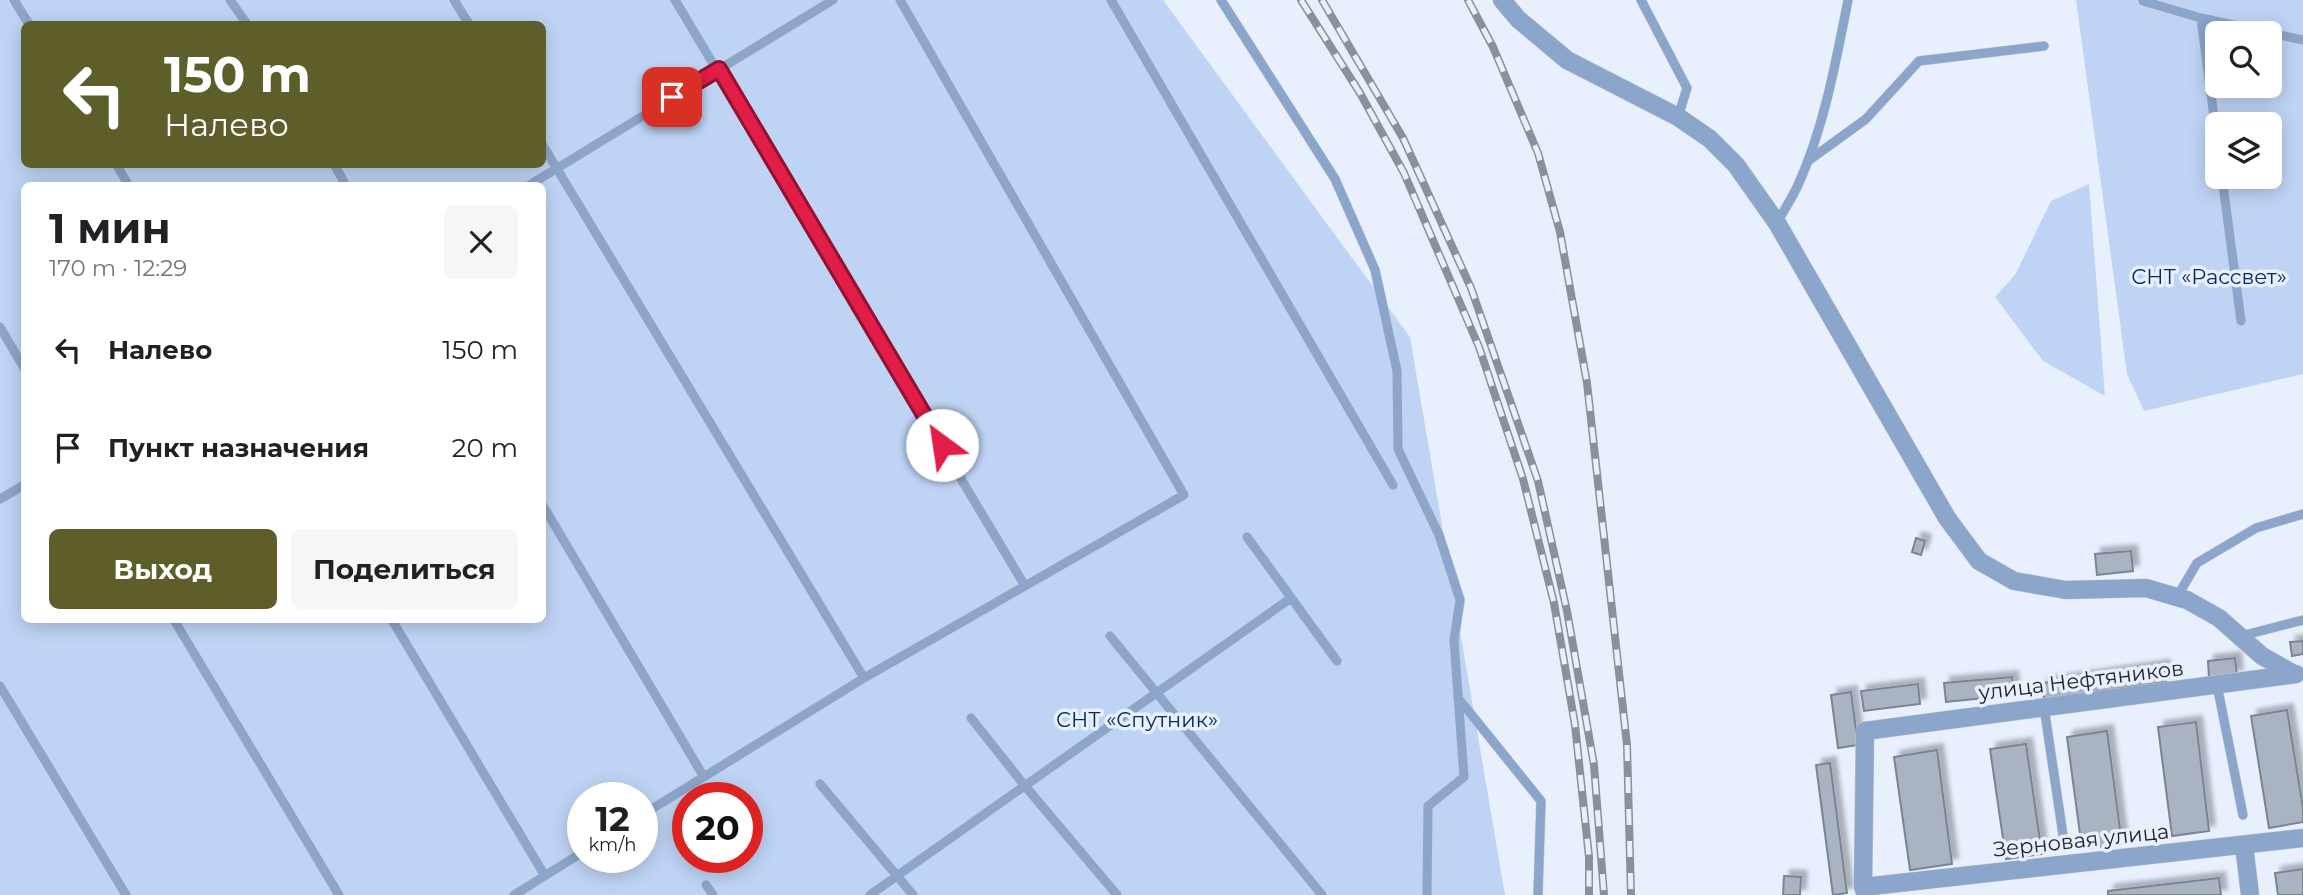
<!DOCTYPE html>
<html lang="ru">
<meta charset="utf-8">
<style>
body{margin:0;font-family:Montserrat,sans-serif;background:#f6f6f6;color:#202124;height:100vh;display:flex;flex-direction:column;font-size:26px;white-space:nowrap}
*{box-sizing:border-box;margin:0}
p{font-size:23px;color:#757577}
.icon{flex:none;width:38px;height:38px;fill:none;stroke:currentColor;stroke-width:2;stroke-linecap:round;stroke-linejoin:round}
.map{position:relative;flex:1;overflow:hidden}
.panel{position:absolute;left:21px;top:182px;width:525px;height:441px;display:flex;flex-direction:column;background:#fff;border-radius:10px;box-shadow:0 4px 18px #0003}
.panel>*{flex:none}
.guide{position:absolute;left:21px;top:21px;width:525px;height:147px;border-radius:10px;box-shadow:0 4px 18px #0003;background:#5e5e2b;color:#fff;overflow:hidden}
.controls{position:absolute;left:2205px;top:21px;display:grid;gap:14px}
.controls a{display:grid;place-items:center;width:77px;height:77px;border-radius:10px;background:#fff;box-shadow:0 4px 18px #0003;font-size:35px}
.speed{position:absolute;left:567px;top:782px;display:flex;gap:14px;font-size:35px;font-weight:700;text-align:center}
.speed>*{display:grid;place-content:center;width:91px;height:91px;border-radius:50%;background:#fff;box-shadow:0 4px 18px #0003;line-height:1}
.speed small{font-size:18px;font-weight:400}
.speed .limit{border:10px solid #d22;background:#fff;color:#111}
.pin{position:absolute;display:grid;place-items:center;width:60px;height:60px;color:#fff;margin:-30px;border-radius:14px;box-shadow:0 4px 10px #0006}
.me{position:absolute;width:77px;margin:-38px;rotate:329deg;stroke-linejoin:round;filter:drop-shadow(0 0 5px #0008)}
.turn{display:flex;align-items:center;gap:24px;height:147px;padding:0 28px;font-size:32px}
.turn .icon{width:91px;height:91px;stroke-width:2.5}
.turn b{display:block;font-size:49px;line-height:60px}
.round{display:grid;place-items:center;flex:none;width:74px;height:74px;border-radius:10px;background:#f6f6f6}
.overview{display:flex;align-items:center;justify-content:space-between;height:119px;padding:0 28px}
h1{font-size:42px;font-weight:700;line-height:52px}
.button{display:flex;gap:14px;margin-top:auto;padding:14px 28px}
.button a{flex:1;height:80px;border-radius:10px;background:#5e5e2b;color:#fff;font-size:28px;font-weight:700;line-height:80px;text-align:center}
.button a+a{background:#f6f6f6;color:#202124}
ul{padding:0;list-style:none}
li{display:flex;align-items:center;gap:21px;height:98px;padding:0 28px}
li div{flex:1}
li b{display:block;font-size:26px}
li em{font-style:normal}
.map>svg:first-child{display:block}
.green{fill:#bfd4f5;fill-rule:evenodd}
.building{fill:#aab3c2;stroke:#7b8493;stroke-width:2;filter:url(#shadow)}
.lines{fill:none;stroke-linecap:round;stroke-linejoin:round}
.service-casing{stroke:#c5ccd8;stroke-width:10}
.minor-casing{stroke:#c5ccd8;stroke-width:19}
.service{stroke:#8ca5cb;stroke-width:9}
.minor{stroke:#8ca5cb;stroke-width:18}
.rail-casing{stroke:#8b919a;stroke-width:8}
.rail{stroke:#e8f0fd;stroke-width:5;stroke-dasharray:16;stroke-linecap:butt}
.route-casing{stroke:#92132f;stroke-width:18}
.route{stroke:#e11d48;stroke-width:12}
.labels{text-anchor:middle;dominant-baseline:central;stroke-width:7;stroke-linejoin:round;paint-order:stroke}
.park-label{font-size:21px;fill:#022963;stroke:#e8f0fd}
.street-label{font-size:21px;fill:#23272d;stroke:#e8f0fd}
</style>
<div class="map">
<svg width="2303" height="895" viewBox="0 0 2303 895">
<defs>
<filter id="shadow"><feDropShadow dx="6" dy="-6" stdDeviation="2" flood-color="#0004"/></filter>
</defs>
<rect width="100%" height="100%" fill="#e8f0fd"/>
<path class="green" d="M 0,0 L 1163,0 L 1410,337 L 1505,895 L 0,895 ZM 24,24 L 542,24 L 542,164 L 24,164 ZM 24,186 L 542,186 L 542,620 L 24,620 ZM 583,798 L 642,798 L 642,858 L 583,858 ZM 688,798 L 747,798 L 747,858 L 688,858 Z
M 2076,0 L 2303,0 L 2303,374 L 2144,411 L 2127,374 ZM 2217,33 L 2270,33 L 2270,86 L 2217,86 ZM 2217,124 L 2270,124 L 2270,177 L 2217,177 Z
M 2089,184 L 2105,396 L 2043,361 L 1995,297 L 2015,275 L 2051,201 Z"/>
<path class="building" d="M 1916,538 L 1925,541 L 1921,555 L 1912,552 Z
M 2131,551 L 2133,571 L 2097,575 L 2095,554 Z
M 2303,641 L 2303,654 L 2292,656 L 2290,642 Z
M 2235,658 L 2237,675 L 2209,678 L 2208,661 Z
M 2164,666 L 2166,682 L 2044,699 L 2042,683 Z
M 2012,677 L 2014,695 L 1946,702 L 1944,683 Z
M 1918,684 L 1920,704 L 1864,711 L 1861,691 Z
M 1851,692 L 1858,745 L 1838,748 L 1831,695 Z
M 2287,710 L 2303,808 L 2303,822 L 2269,828 L 2251,716 Z
M 2196,722 L 2209,831 L 2172,836 L 2158,727 Z
M 2107,731 L 2122,844 L 2082,849 L 2067,737 Z
M 2026,744 L 2042,854 L 2006,859 L 1990,749 Z
M 1937,750 L 1952,864 L 1910,870 L 1894,757 Z
M 1830,763 L 1847,893 L 1833,895 L 1816,765 Z
M 2303,869 L 2303,895 L 2278,895 L 2275,873 Z
M 1784,876 L 1801,877 L 1800,895 L 1783,895 Z
M 2219,878 L 2221,895 L 2108,895 L 2108,891 Z"/>
<g class="lines">
<g class="service-casing">
<path id="service" d="M 14,0 L 29,24
M 230,0 L 247,24
M 454,0 L 469,24
M 675,0 L 1025,586
M 1111,0 L 1393,485
M 1221,0 L 1335,179 L 1375,270 L 1397,371 L 1398,449 L 1439,535 L 1460,600 L 1454,640 L 1464,777 L 1428,806 L 1427,895
M 1641,0 L 1687,88 L 1678,117
M 2143,1 L 2201,18 L 2303,40
M 2201,18 L 2217,140
M 542,144 L 864,678
M 1808,161 L 1866,119 L 1919,61 L 2044,46
M 116,164 L 129,186
M 334,164 L 346,186
M 2222,177 L 2241,321
M 528,186 L 833,0
M 1777,223 C 1784,210 1792,198 1798,185 C 1824,128 1836,61 1848,0
M 0,327 L 24,368
M 0,499 L 24,485
M 542,504 L 704,777
M 1247,537 L 1337,661
M 2177,597 L 2197,563 L 2256,528 L 2303,514
M 174,620 L 339,895
M 392,620 L 545,876
M 1110,636 L 1322,895
M 2241,636 L 2303,620
M 2217,685 L 2243,815
M 0,686 L 126,895
M 1458,698 L 1541,801 L 1538,895
M 2044,707 L 2063,835
M 971,718 L 1025,786 L 1117,895
M 820,784 L 913,895
M 642,815 L 864,678 L 1184,495 L 900,0
M 706,885 L 713,895
M 514,895 L 583,852
M 870,895 L 1291,598"/>
</g>
<g class="minor-casing">
<path id="minor" d="M 1502,0 L 1518,19 L 1567,60 L 1678,117 L 1710,139 L 1736,165 L 1777,223 L 1947,518 L 1979,561 L 2014,581 L 2066,590 L 2146,588 L 2187,600 L 2219,618 L 2262,656 L 2294,674
M 2244,845 L 2250,895
M 1863,887 L 2303,838
M 1866,895 L 1863,887 L 1865,731 L 2296,674"/>
</g>
<use href="#service" class="service"/>
<use href="#minor" class="minor"/>
<g class="rail-casing">
<path id="rail" d="M 1301,0 L 1360,93 L 1404,173 L 1479,347 L 1523,479 L 1554,603 L 1575,725 L 1589,857 L 1589,895
M 1322,0 L 1403,138 L 1471,288 L 1538,481 L 1567,611 L 1594,765 L 1604,895
M 1468,0 L 1493,47 L 1538,153 L 1560,232 L 1587,383 L 1627,745 L 1631,895"/>
</g>
<use href="#rail" class="rail"/>
</g>
<g class="lines">
<g class="route-casing">
<path id="route" d="M 672,97 L 719,69 L 942,445"/>
</g>
<use href="#route" class="route"/>
</g>
<g class="labels">
<g class="park-label">
<text x="2209" y="276">СНТ «Рассвет»</text>
<text x="1137" y="719">СНТ «Спутник»</text>
</g>
<g class="street-label">
<text transform="translate(2081 680) rotate(-7)">улица Нефтяников</text>
<text transform="translate(2081 840) rotate(-6)">Зерновая улица</text>
</g>
</g>
</svg>
<div class="controls">
<a><svg class="icon" aria-label="search" viewBox="0 0 24 24"><circle cx="10" cy="10" r="6"/><path d="M15 15l6 6"/></svg></a>
<a><svg class="icon" aria-label="layers" viewBox="0 0 24 24"><path d="M12 4l9 5-9 5-9-5zM3 14l9 5 9-5"/></svg></a>
</div>
<div class="speed"><div>12<small>km/h</small></div><div class="limit">20</div></div>
<div class="pin" style="left:672px;top:97px;background:#d93025"><svg class="icon" aria-label="arrive" viewBox="0 0 24 24"><path d="M6 21V4h12l-3 4 3 4H6"/></svg></div>
<svg class="me" style="left:942px;top:445px" viewBox="-20 -20 40 40"><circle r="19" fill="#fff"/><path d="M0-13L10 11 0 6-10 11z" fill="#e11d48"/></svg>
<div class="guide">
<div class="turn"><svg class="icon" aria-label="left" viewBox="0 0 24 24"><path d="M17 20v-9H6M10 6l-5 5 5 5"/></svg><div><b>150 m</b>Налево</div></div>
</div>
<section class="panel">
<div class="overview"><div><h1>1 мин</h1><p>170 m · 12:29</p></div><a class="round"><svg class="icon" aria-label="close" viewBox="0 0 24 24"><path d="M6 6l12 12M18 6L6 18"/></svg></a></div>
<ul>
<li><svg class="icon" aria-label="left" viewBox="0 0 24 24"><path d="M17 20v-9H6M10 6l-5 5 5 5"/></svg><div><b>Налево</b></div><em>150 m</em></li>
<li><svg class="icon" aria-label="arrive" viewBox="0 0 24 24"><path d="M6 21V4h12l-3 4 3 4H6"/></svg><div><b>Пункт назначения</b></div><em>20 m</em></li>
</ul>
<div class="button"><a>Выход</a><a>Поделиться</a></div>
</section>
</div>
